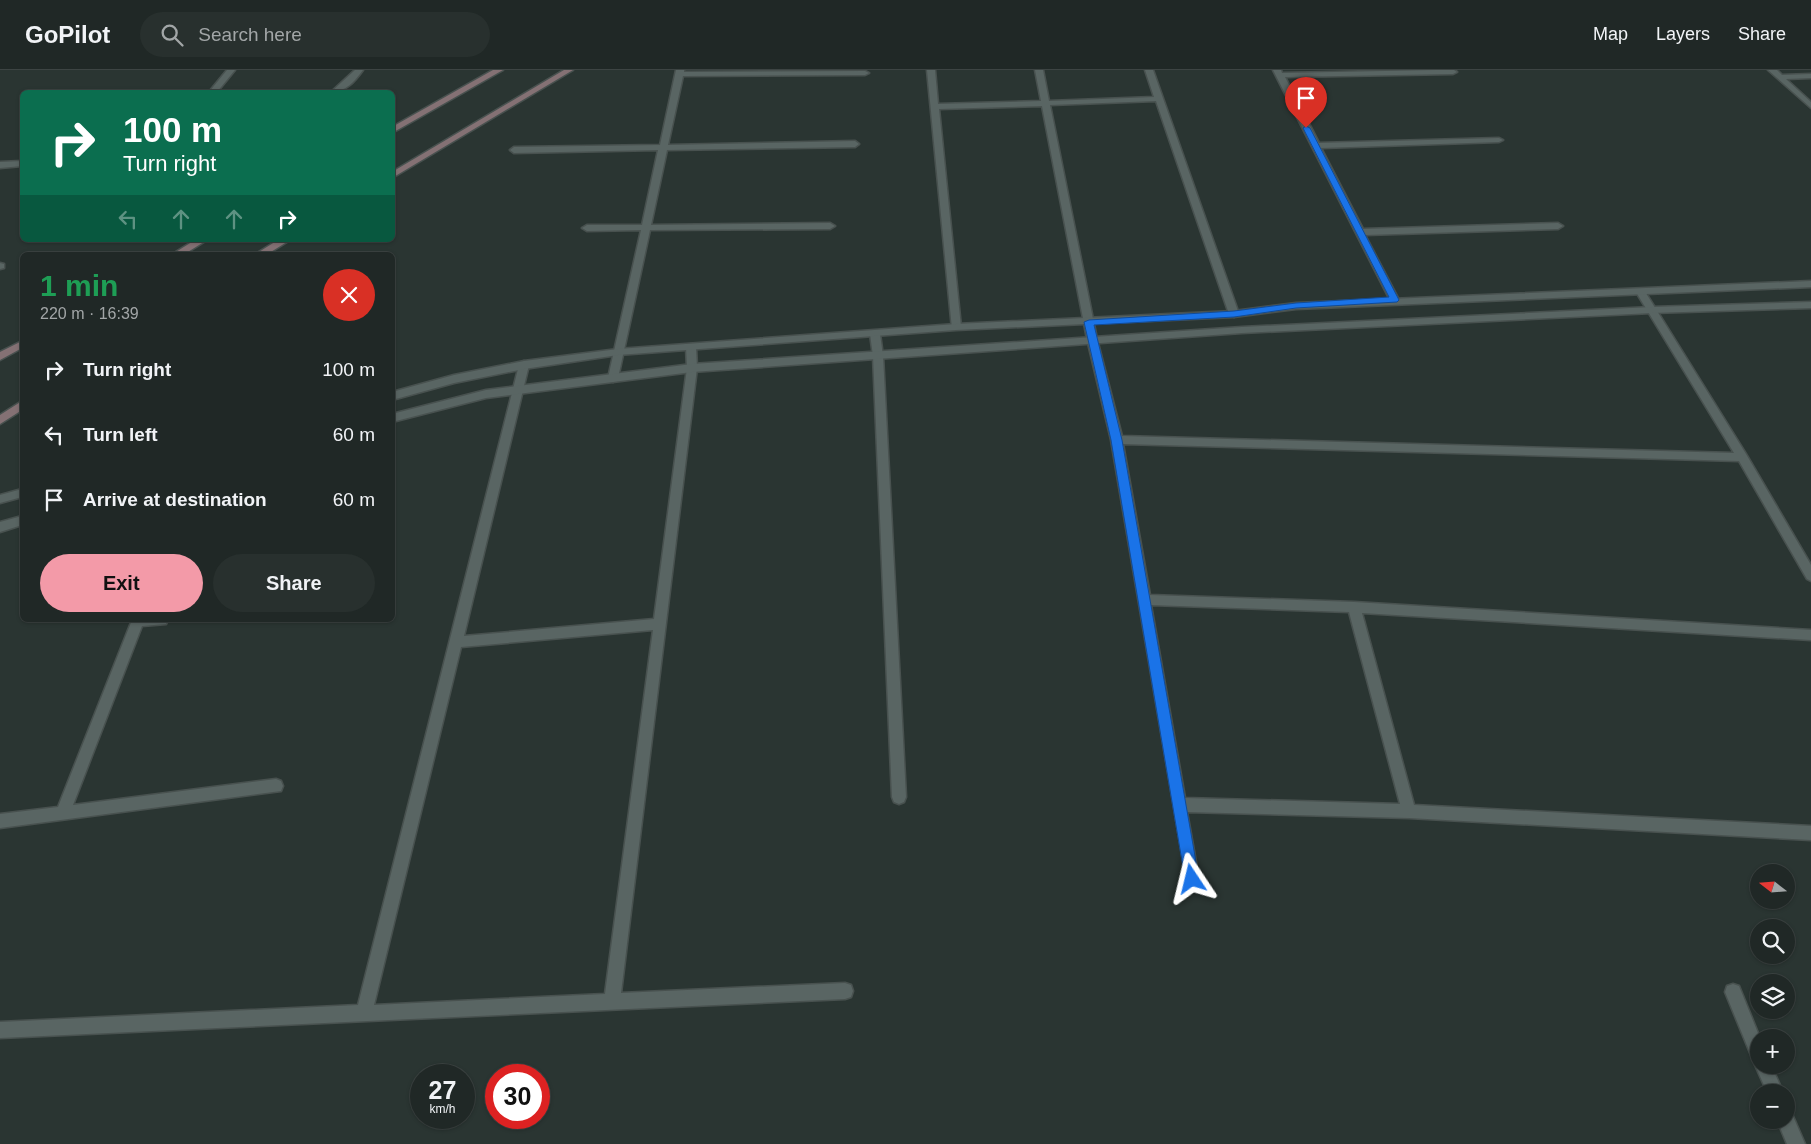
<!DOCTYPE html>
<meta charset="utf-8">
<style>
body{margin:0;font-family:Helvetica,sans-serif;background:#28302e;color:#f1f3f6;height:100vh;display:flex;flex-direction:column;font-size:19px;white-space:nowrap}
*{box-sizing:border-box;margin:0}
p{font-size:16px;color:#a2a6a7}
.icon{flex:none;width:28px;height:28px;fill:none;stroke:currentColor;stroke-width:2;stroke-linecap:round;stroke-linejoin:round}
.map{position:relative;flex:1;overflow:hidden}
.drawer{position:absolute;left:20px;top:182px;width:375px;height:370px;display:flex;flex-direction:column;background:#202826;border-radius:8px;box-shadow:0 1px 4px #0004,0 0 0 1px #3d4443}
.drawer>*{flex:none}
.hud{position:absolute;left:20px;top:20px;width:375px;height:152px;border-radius:8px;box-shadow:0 1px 4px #0004,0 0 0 1px #3d4443;background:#0b6e4f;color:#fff;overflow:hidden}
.needle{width:32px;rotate:287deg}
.tools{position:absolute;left:1750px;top:794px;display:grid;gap:10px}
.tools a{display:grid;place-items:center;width:45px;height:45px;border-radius:50%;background:#202826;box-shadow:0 1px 4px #0004,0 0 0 1px #3d4443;font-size:25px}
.speed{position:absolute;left:410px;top:994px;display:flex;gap:10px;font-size:25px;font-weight:700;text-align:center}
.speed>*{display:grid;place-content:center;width:65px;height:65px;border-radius:50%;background:#202826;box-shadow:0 1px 4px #0004,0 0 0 1px #3d4443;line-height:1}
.speed small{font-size:12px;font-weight:400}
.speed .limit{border:8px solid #d22;background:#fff;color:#111}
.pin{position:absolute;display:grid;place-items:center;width:42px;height:42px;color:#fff;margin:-51px -21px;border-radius:50% 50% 50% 0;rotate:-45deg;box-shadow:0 0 5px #0007}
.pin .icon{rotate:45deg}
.me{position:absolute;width:55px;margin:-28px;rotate:350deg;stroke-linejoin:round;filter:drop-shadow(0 0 4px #0008)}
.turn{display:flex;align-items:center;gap:18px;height:105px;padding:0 20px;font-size:22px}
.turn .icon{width:65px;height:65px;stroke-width:2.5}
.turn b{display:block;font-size:35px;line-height:42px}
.lanes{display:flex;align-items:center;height:48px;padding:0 20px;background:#0003;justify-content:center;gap:25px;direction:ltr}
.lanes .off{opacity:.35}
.round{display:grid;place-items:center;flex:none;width:52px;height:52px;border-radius:26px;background:#28302e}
.headline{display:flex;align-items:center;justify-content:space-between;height:85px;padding:0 20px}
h1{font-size:30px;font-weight:600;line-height:38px;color:#1e9e55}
.action{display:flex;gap:10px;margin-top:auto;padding:10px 20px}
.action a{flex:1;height:58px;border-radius:30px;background:#f39aa8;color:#111;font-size:20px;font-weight:600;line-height:58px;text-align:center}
.action a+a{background:#28302e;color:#f1f3f6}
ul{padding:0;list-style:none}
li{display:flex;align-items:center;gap:15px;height:65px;padding:0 20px}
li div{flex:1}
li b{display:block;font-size:19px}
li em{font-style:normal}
header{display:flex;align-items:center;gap:30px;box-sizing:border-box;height:70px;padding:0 25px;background:#202826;border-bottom:1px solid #3d4443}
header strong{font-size:24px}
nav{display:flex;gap:28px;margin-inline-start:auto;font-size:18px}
.search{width:350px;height:45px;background:#28302e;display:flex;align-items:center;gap:12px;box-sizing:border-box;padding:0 18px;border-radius:28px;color:#a2a6a7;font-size:19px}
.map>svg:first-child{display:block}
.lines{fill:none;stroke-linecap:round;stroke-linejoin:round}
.minor-casing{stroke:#48514f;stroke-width:3}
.tertiary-casing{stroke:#48514f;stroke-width:3}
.secondary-casing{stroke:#48514f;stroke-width:3}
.minor{fill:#596563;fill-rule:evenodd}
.tertiary{fill:#596563;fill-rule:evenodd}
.secondary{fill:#847174;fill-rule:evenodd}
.route{fill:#1a73e8;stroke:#114b97}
</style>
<header>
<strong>GoPilot</strong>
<div class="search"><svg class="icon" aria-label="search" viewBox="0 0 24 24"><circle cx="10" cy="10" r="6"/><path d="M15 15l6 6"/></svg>Search here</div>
<nav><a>Map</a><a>Layers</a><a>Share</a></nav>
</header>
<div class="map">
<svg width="1811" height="1074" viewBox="0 0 1811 1074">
<rect width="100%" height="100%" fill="#2a3532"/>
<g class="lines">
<g class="minor-casing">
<path id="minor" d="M 227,0 L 235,0 L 217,22 L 209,22 Z
M 355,0 L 363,0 C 355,11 346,22 331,22 Z
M 676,0 L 684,0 L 684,2 L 865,1 L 869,3 L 865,5 L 683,6 L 668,75 L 855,71 L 859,74 L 855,77 L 667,80 L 651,155 L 830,153 L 835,156 L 830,159 L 650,160 L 618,308 L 613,312 L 608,308 L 641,160 L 587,161 L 582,158 L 587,155 L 642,155 L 658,80 L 514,83 L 510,80 L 514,77 L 660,75 Z
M 927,0 L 935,0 L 938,34 L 1041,31 L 1035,0 L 1043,0 L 1049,31 L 1154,27 L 1145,0 L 1153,0 L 1239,244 L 1234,247 L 1229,244 L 1156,31 L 1050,35 L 1097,269 L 1122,366 L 1734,383 L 1636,222 L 1638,220 L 1644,220 L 1746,384 L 1811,495 L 1811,511 L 1807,509 L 1739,391 L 1123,374 L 1150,525 L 1354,532 L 1811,560 L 1811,570 L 1362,543 L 1414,735 L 1811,756 L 1811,770 L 1409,748 L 1187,742 L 1199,809 L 1197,814 L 1192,816 L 1187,814 L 1111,370 L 1087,269 L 1042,36 L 939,39 L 961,257 L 960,259 L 952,259 ZM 1151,535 L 1349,542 L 1400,734 L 1185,728 Z
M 1273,0 L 1281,0 L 1282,3 L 1435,0 L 1454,0 L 1457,2 L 1453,4 L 1285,7 L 1319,73 L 1499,68 L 1503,70 L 1499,72 L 1321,78 L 1363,159 L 1558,153 L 1563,156 L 1558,159 L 1365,165 L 1399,230 L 1394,233 L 1391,232 Z
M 1768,0 L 1777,0 L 1782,5 L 1811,4 L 1811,8 L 1786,9 L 1811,32 L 1811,38 Z
M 22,91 L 22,96 L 0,98 L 0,92 Z
M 0,193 L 4,194 L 4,198 L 0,199 Z
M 875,261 L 880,264 L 883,286 L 906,727 L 904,732 L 899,734 L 894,732 L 892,727 L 873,286 L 870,264 Z
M 691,274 L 696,277 L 697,298 L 621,923 L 845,913 L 851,915 L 853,921 L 851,927 L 845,929 L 0,968 L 0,952 L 358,935 L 519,295 L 524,291 L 529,295 L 464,566 L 654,549 L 687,298 L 686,277 ZM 653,560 L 605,924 L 374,935 L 461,577 Z
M 132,550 L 168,550 L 166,554 L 142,556 L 73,735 L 276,709 L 281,711 L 283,716 L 281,721 L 0,758 L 0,744 L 58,737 Z
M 1733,914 L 1739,916 L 1760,968 L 1759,968 L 1759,995 L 1771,995 L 1783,1022 L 1767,1022 L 1755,995 L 1756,991 L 1753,990 L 1725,922 L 1727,916 Z
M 1786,1042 L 1792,1044 L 1805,1074 L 1787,1074 L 1777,1050 L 1786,1050 Z"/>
</g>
<g class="tertiary-casing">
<path id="tertiary" d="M 1811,211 L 1811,217 L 1296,239 L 1234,247 L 956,260 L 618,285 L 524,299 L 454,313 L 392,330 L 392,322 L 454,305 L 524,291 L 618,279 L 956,254 L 1234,241 L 1296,233 Z
M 1811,232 L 1811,238 L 1652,243 L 1242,263 L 692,302 L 486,328 L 392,352 L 392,344 L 486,320 L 692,294 L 1242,257 L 1652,237 Z
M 22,419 L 22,427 L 0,433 L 0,425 Z
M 22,446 L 22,455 L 0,462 L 0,452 Z"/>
</g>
<g class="secondary-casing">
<path id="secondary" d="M 493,0 L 503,0 L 392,63 L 392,57 Z
M 564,0 L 573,0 L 392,108 L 392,102 Z
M 195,170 L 207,170 L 183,185 L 171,185 Z
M 278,170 L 290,170 L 266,185 L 254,185 Z
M 22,271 L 22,278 L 0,290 L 0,282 Z
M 22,331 L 22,340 L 0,354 L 0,345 Z"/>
</g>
<use href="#minor" class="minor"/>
<use href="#tertiary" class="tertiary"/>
<use href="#secondary" class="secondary"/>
</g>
<path class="route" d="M 1306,56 L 1310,58 L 1399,230 L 1397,232 L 1296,238 L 1234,247 L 1094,255 L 1122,370 L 1199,809 L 1197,814 L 1192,816 L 1187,814 L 1185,809 L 1111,370 L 1084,252 L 1089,250 L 1234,241 L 1296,233 L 1389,227 L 1303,58 Z"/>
</svg>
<div class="tools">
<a><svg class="needle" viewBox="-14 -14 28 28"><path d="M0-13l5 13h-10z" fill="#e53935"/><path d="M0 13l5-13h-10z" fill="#a2a6a7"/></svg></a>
<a><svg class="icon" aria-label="search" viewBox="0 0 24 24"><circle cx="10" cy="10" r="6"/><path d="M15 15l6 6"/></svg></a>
<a><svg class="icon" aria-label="layers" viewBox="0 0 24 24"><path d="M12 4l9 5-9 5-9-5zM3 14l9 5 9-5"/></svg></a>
<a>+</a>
<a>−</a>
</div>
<div class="speed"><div>27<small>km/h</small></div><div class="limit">30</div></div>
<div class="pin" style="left:1306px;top:58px;background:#d93025"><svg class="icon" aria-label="arrive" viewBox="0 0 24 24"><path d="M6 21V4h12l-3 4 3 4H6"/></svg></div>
<svg class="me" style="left:1192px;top:809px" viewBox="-20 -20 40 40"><path d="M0-17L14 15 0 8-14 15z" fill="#1a73e8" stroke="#fff" stroke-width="4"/></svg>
<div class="hud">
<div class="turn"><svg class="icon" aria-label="right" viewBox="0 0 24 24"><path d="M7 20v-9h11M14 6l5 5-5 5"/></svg><div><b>100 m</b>Turn right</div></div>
<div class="lanes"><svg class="icon off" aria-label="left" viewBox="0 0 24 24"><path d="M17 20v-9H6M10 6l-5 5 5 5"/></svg><svg class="icon off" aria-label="ahead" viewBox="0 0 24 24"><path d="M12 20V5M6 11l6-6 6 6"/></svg><svg class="icon off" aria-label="ahead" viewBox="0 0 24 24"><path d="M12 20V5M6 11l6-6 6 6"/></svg><svg class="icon" aria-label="right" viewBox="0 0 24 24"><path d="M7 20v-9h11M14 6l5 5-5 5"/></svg></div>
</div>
<section class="drawer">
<div class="headline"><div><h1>1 min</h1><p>220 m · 16:39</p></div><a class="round" style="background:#d93025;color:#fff"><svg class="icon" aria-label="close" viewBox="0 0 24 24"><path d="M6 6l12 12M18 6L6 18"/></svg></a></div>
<ul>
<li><svg class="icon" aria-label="right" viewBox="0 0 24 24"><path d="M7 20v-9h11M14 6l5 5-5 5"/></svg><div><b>Turn right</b></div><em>100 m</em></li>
<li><svg class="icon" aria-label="left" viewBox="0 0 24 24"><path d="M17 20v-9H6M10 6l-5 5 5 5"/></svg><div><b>Turn left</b></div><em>60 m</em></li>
<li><svg class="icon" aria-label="arrive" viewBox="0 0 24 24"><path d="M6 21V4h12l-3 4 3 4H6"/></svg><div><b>Arrive at destination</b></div><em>60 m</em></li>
</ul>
<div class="action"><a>Exit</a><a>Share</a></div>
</section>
</div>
